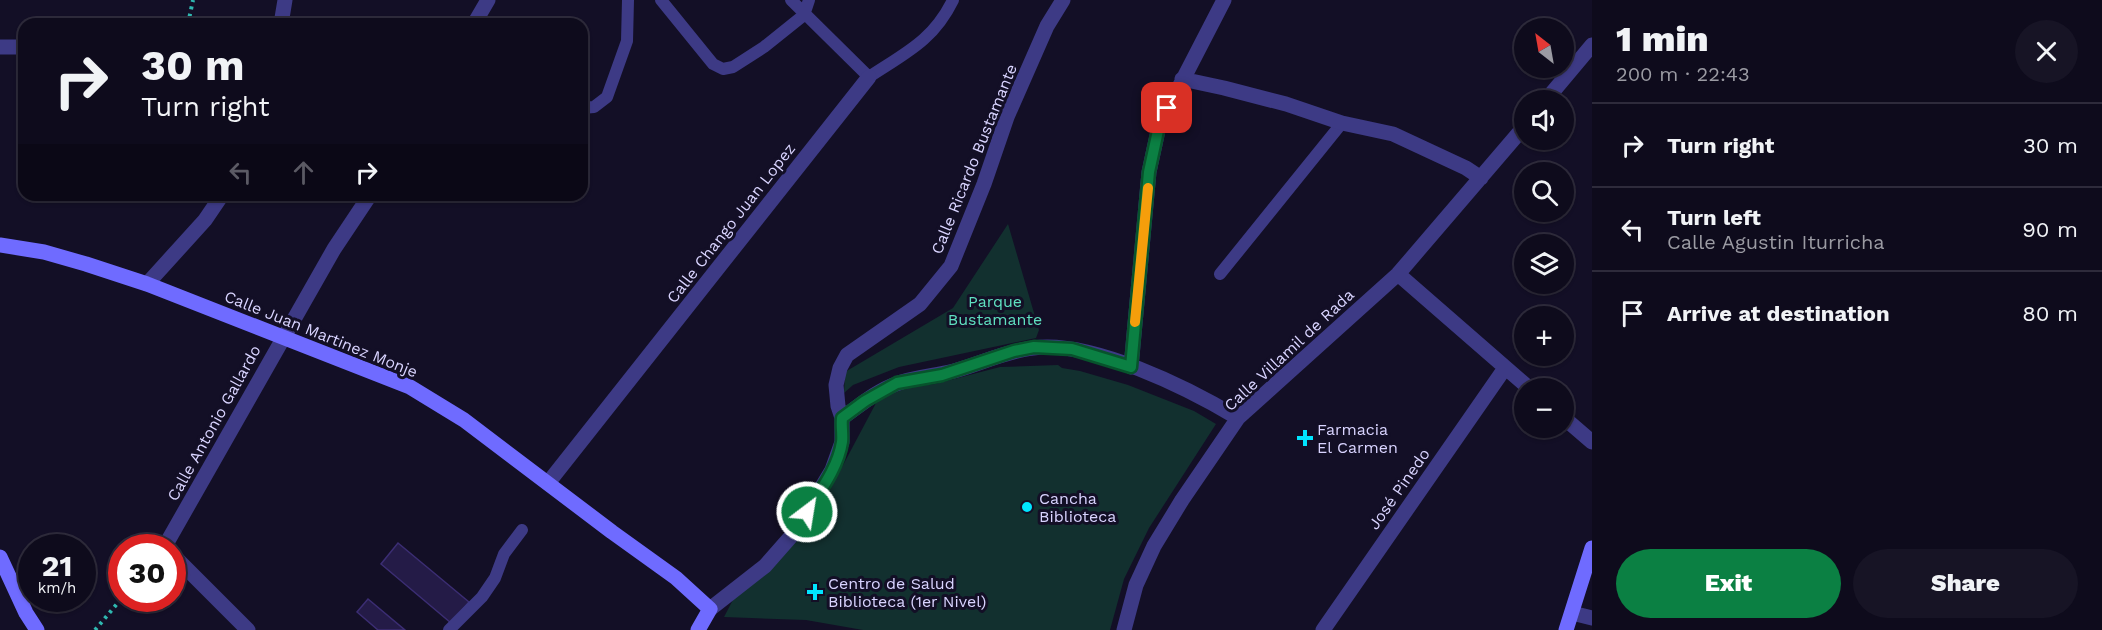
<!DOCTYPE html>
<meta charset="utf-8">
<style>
body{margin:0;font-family:"Work Sans",sans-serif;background:#171425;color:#f1f3f6;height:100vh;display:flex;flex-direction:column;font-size:22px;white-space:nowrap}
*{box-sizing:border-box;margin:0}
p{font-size:20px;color:#9b9ba3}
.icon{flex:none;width:33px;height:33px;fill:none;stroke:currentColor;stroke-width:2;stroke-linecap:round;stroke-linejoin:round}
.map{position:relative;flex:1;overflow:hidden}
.drawer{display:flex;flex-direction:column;background:#0e0b1c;width:510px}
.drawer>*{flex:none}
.banner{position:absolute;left:18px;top:18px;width:570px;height:183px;border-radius:18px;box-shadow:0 2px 4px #0004,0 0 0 2px #2e2b3b;background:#0e0b1c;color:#f1f3f6;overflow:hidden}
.needle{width:39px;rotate:329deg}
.buttons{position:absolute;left:1514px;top:18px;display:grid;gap:12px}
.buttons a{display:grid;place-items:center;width:60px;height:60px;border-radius:50%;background:#0e0b1c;box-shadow:0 2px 4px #0004,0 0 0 2px #2e2b3b;font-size:30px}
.speed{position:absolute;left:18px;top:534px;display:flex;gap:12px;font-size:30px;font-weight:700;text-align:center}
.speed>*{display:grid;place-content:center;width:78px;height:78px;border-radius:50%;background:#0e0b1c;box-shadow:0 2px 4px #0004,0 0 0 2px #2e2b3b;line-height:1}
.speed small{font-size:15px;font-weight:400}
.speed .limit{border:9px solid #d22;background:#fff;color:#111}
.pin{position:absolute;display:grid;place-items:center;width:51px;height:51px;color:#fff;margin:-26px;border-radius:12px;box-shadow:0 3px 9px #0006}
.me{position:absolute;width:66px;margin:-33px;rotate:31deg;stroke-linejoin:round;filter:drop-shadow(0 0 4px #0008)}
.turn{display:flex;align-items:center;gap:21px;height:126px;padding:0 24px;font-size:27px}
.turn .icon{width:78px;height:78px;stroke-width:2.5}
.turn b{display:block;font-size:42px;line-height:51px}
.lanes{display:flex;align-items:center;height:57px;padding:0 24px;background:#0003;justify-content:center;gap:30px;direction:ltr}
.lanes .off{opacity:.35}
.round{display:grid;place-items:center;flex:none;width:63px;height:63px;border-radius:32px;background:#171425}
.summary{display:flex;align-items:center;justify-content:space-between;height:102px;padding:0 24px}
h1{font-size:36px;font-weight:800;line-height:45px}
.primary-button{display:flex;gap:12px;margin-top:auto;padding:12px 24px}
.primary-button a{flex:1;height:69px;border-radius:36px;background:#0b8043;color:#fff;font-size:24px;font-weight:800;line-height:69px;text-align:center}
.primary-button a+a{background:#171425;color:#f1f3f6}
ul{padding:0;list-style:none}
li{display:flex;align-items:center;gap:18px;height:84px;padding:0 24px;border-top:2px solid #2e2b3b}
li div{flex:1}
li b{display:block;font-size:22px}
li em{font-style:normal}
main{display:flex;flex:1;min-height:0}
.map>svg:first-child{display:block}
.green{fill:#12302f}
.building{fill:#241b47;stroke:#3b2d73;stroke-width:1.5}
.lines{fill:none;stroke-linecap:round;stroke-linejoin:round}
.path{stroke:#2fb8b0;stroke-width:4;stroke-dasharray:3 4.5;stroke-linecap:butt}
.lane{stroke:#3d3a85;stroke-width:12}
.street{stroke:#3d3a85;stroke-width:15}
.secondary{stroke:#6f6bff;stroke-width:15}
.route-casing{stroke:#07532c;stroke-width:15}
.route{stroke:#0b8043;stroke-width:10}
.slow{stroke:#f59e0b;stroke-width:10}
.poi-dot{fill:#00e5ff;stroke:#130f26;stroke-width:2}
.labels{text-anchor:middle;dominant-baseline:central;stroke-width:6;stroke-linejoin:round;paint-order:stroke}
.street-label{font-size:16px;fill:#d9d4ff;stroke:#130f26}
.park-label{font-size:16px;fill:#5fe0c0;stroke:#130f26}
.poi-label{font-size:16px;fill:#d9d4ff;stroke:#130f26;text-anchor:start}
</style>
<main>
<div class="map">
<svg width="1592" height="630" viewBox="0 0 1592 630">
<rect width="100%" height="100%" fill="#130f26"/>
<path class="green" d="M 1008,224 L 1039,330 L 1036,338 L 899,367 L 853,385 L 844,393 L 845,372 L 953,308 Z
M 1058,365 L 1062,368 L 1080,371 L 1128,385 L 1194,411 L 1216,424 L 1149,528 L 1124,579 L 1110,630 L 863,630 L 806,620 L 724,617 L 736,594 L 842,467 L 876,403 L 892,389 L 935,384 L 1000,367 Z"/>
<path class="building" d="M 398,543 L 469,602 L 451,623 L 381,564 Z
M 368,599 L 405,630 L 378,630 L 357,612 Z"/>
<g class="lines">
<path class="path" d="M 188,24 L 193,0
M 95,630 L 122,598"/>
<path class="lane" d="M 661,0 L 713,64 L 723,69 L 733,67 L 764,47 L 804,15 L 809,0
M 791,0 L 869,77 C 905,53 933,41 953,0
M 582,108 L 594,107 L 607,97 L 627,41 L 628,0
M 1220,274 L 1342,123
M 449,630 L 482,597 L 495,578 L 504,554 L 522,530"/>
<path class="street" d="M 281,24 L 285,0
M 474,24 L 488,0
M 0,47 L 24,47
M 1182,79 L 1224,88 L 1286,104 L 1342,123 L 1393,134 L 1466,168 L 1481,178
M 1546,100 L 1592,45
M 1398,274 L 1529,388
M 147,284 L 205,220 L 222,195
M 1131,367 L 1149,172 L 1159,126 L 1224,0
M 1563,417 L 1592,442
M 842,418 C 859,406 876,391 896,384 C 914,377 935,376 954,371 C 980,364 1006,351 1033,348 C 1092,340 1188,388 1238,418
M 548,483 L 869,77
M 166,548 L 165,546 L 334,249 L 370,195
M 172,554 L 248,630
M 710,609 L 765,566 L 794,533 L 832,470 L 842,442 L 842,418 L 838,406 L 836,385 L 840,368 L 847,355 L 920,304 L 951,266 L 984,184 L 1007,117 L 1047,26 L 1063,0
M 1572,613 L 1592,618
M 1124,630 L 1136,585 L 1154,546 L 1182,500 L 1238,418 L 1398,274 L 1524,127
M 1323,630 L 1505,368"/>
<path class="secondary" d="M 0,245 L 44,252 L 86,264 L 147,284 L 410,387 L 464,420 L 612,532 L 676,578 L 710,609 L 698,630
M 0,557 L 26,613 L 37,630
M 1566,630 L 1592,548"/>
</g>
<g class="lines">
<g class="route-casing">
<path id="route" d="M 807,512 C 820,491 838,468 842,442 C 843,435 841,426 842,418 L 865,401 L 897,383 L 942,375 L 1014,351 L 1034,347 L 1072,349 L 1131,367 L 1149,172 L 1159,126 L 1167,108"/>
</g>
<use href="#route" class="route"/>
<path class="slow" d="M 1135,322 L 1148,188"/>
</g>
<g class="poi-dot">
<path d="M1302 429h6v6h6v6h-6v6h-6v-6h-6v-6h6z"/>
<circle cx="1027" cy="507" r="6"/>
<path d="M812 583h6v6h6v6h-6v6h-6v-6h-6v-6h6z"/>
</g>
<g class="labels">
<g class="street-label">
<text transform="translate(974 159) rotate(-68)">Calle Ricardo Bustamante</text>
<text transform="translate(731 223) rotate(-52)">Calle Chango Juan Lopez</text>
<text transform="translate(321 334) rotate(22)">Calle Juan Martinez Monje</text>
<text transform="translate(1289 350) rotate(-43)">Calle Villamil de Rada</text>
<text transform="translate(214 423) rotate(-61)">Calle Antonio Gallardo</text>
<text transform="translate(1399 489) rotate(-55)">José Pinedo</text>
</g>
<g class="park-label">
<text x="995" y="301">Parque<tspan x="995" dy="18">Bustamante</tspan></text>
</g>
<g class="poi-label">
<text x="1317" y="429">Farmacia<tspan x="1317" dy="18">El Carmen</tspan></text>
<text x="1039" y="498">Cancha<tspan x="1039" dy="18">Biblioteca</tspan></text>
<text x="828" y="583">Centro de Salud<tspan x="828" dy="18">Biblioteca (1er Nivel)</tspan></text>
</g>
</g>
</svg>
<div class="buttons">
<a><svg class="needle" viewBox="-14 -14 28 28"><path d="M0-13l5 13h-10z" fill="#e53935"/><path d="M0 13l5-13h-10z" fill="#9b9ba3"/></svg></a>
<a><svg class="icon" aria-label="sound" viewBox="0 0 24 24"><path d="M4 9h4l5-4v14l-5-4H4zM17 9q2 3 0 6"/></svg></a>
<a><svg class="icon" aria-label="search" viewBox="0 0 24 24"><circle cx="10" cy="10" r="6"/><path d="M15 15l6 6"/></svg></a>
<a><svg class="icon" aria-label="layers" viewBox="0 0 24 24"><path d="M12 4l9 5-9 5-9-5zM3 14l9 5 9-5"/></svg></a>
<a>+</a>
<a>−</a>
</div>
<div class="speed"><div>21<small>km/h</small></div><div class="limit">30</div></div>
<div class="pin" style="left:1167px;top:108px;background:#d93025"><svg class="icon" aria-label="arrive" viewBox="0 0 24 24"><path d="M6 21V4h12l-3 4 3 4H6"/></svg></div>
<svg class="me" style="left:807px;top:512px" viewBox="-20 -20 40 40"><circle r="17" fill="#0b8043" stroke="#fff" stroke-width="3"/><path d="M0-11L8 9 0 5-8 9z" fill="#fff"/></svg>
<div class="banner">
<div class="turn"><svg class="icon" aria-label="right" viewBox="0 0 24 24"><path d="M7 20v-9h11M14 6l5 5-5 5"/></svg><div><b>30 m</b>Turn right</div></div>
<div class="lanes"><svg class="icon off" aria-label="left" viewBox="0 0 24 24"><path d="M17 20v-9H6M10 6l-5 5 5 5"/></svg><svg class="icon off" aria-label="ahead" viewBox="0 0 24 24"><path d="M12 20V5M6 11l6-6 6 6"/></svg><svg class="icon" aria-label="right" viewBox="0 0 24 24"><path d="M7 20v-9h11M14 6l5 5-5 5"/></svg></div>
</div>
</div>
<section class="drawer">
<div class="summary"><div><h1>1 min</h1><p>200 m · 22:43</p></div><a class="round"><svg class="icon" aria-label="close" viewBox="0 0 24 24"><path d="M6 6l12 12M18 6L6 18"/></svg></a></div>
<ul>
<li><svg class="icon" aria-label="right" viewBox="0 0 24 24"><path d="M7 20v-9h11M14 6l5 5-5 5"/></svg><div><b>Turn right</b></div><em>30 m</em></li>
<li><svg class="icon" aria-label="left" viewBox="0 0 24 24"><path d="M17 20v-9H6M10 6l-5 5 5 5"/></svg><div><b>Turn left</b><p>Calle Agustin Iturricha</p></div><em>90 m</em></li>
<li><svg class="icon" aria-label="arrive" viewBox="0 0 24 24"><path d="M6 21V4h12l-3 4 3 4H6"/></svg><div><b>Arrive at destination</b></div><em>80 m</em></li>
</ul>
<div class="primary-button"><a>Exit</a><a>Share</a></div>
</section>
</main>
